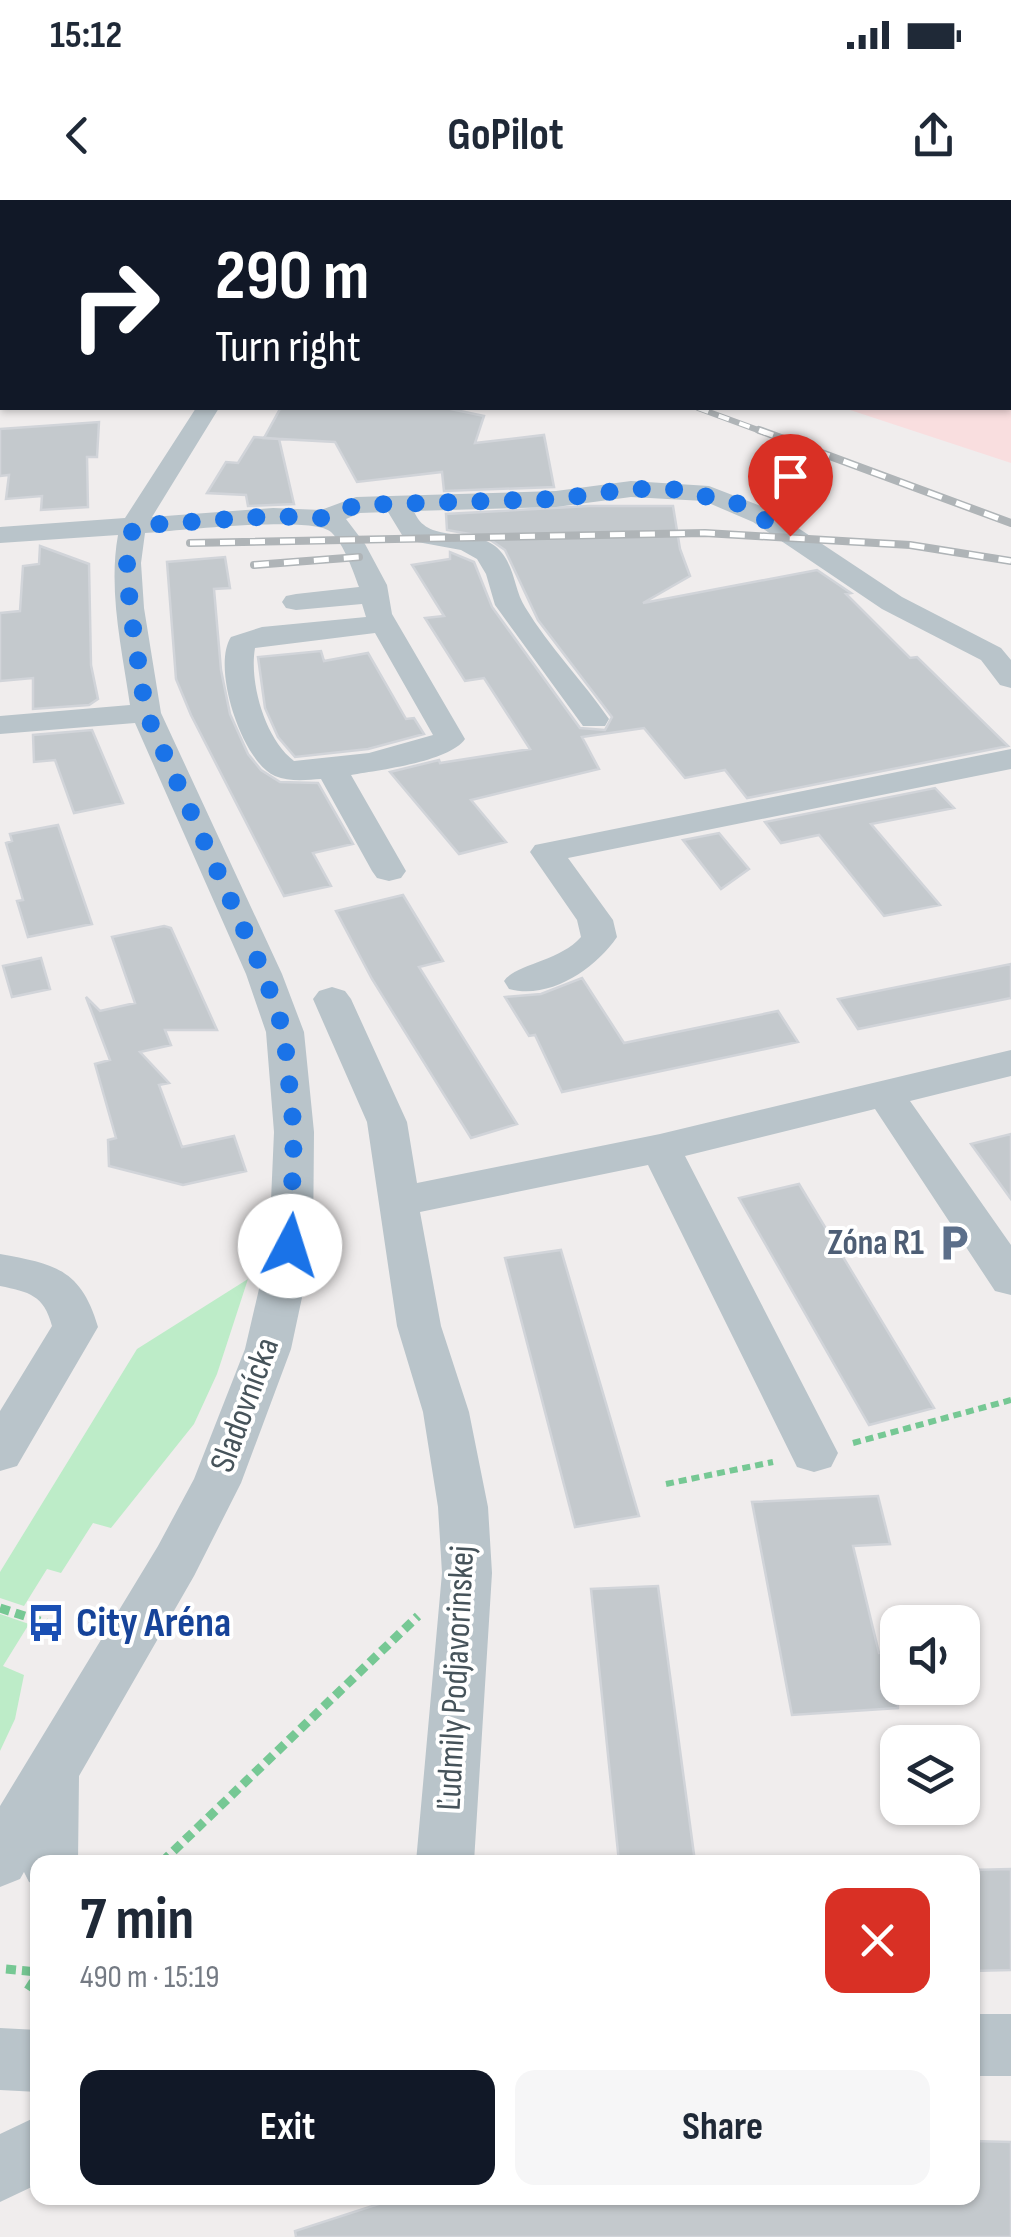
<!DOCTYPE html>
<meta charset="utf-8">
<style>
body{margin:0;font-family:"Sofia Sans Condensed",sans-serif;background:#f6f6f7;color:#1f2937;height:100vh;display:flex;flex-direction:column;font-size:38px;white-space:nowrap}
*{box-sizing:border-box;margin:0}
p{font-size:32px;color:#747a83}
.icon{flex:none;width:55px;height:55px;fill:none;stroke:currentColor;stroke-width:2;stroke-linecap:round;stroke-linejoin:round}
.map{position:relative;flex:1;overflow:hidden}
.drawer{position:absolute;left:30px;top:1655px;width:950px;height:350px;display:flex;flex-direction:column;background:#fff;border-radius:20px;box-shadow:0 2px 8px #0004}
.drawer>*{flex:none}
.top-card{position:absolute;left:0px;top:0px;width:1012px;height:210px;box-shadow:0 2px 8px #0004;background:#111827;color:#fff;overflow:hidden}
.controls{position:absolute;left:880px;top:1405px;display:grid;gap:20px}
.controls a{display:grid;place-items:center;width:100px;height:100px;border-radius:20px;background:#fff;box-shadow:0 2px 8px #0004;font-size:50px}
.pin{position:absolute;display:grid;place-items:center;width:85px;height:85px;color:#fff;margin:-102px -42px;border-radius:50% 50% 50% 0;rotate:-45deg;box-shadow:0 0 10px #0007}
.pin .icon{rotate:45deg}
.me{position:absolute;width:110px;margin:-55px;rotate:5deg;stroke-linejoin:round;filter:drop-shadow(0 0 8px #0008)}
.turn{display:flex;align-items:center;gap:35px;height:210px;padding:0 50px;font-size:45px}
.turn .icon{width:130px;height:130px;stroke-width:2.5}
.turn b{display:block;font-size:70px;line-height:85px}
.round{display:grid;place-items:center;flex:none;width:105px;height:105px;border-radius:20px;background:#f6f6f7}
.overview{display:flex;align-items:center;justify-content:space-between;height:170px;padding:0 50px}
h1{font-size:60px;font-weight:700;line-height:75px}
.button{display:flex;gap:20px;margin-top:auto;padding:20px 50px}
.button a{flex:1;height:115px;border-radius:20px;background:#111827;color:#fff;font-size:40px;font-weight:700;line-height:115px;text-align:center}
.button a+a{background:#f6f6f7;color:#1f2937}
.status{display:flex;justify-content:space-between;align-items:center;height:70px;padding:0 50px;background:#fff;direction:ltr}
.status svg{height:28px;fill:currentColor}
header{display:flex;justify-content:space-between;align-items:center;height:130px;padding:0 50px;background:#fff;font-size:45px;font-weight:700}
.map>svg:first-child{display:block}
.medical{fill:#f9dedf}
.green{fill:#bdecc8}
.building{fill:#c4c9cd;stroke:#d1d4d9;stroke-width:2.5}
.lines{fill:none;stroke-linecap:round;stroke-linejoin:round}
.path-far1{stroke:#76c894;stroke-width:6;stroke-dasharray:8 5;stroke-linecap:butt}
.path{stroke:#76c894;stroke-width:9;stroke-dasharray:10 6;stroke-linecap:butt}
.minor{fill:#b9c4ca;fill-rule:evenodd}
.major{fill:#aec1cb;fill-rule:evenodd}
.rail-far1-casing{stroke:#afb4b7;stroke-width:6}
.rail-casing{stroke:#afb4b7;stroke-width:8}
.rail-far1{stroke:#fff;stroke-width:4;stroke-dasharray:11;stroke-linecap:butt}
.rail{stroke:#fff;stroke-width:5;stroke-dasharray:15;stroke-linecap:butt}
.route{stroke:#1a73e8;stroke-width:18;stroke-dasharray:0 32.4}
.labels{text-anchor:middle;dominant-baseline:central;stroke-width:8;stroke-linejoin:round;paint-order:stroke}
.service-label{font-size:35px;font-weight:bold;fill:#4e5e75;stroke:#fff;text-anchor:end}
.street-label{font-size:35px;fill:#46535a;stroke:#fff}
.near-transit-label{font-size:42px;font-weight:bold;fill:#164399;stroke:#fff;text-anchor:start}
</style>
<div class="status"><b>15:12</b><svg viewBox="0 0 49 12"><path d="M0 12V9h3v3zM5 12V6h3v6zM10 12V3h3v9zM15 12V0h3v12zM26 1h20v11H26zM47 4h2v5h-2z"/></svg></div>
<header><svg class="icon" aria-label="back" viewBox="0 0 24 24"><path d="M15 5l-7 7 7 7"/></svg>GoPilot<svg class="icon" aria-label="share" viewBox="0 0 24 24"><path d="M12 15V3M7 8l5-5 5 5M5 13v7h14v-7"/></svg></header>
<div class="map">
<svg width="1011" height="2037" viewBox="0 0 1011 2037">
<rect width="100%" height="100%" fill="#f0eded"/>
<path class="medical" d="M 1011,84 L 1011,263 L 844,208 L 1010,208 Z"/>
<path class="green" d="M 248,1079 L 217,1174 L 194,1224 L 111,1328 L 93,1323 L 61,1373 L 47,1369 L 24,1406 L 0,1398 L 0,1372 L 137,1149 Z
M 0,1414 L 29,1424 L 3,1466 L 24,1475 L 15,1519 L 0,1551 Z"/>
<path class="building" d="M 294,208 L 446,208 L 484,216 L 475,243 L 544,235 L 554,287 L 444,291 L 442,272 L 357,282 L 335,242 L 264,238 L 280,209 Z
M 99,222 L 97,257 L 87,257 L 88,307 L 41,310 L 42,296 L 6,299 L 9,275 L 0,276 L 0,229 Z
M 254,237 L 279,239 L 294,304 L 248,306 L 246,295 L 207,293 L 226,262 L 238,263 Z
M 589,306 L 673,306 L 680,349 L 690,376 L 643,403 L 817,370 L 851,393 L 846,394 L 910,458 L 917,457 L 1008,546 L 747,598 L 725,570 L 685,578 L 644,528 L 582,537 L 599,569 L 471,600 L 506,642 L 459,654 L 390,572 L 439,560 L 440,563 L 530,549 L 484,478 L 465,481 L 425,418 L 444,416 L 412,365 L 450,359 L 450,352 L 474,362 L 492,407 L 580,528 L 605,530 L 612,517 L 538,420 L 505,350 L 486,337 L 447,330 L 446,314 Z
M 40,346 L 89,364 L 91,465 L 98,499 L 89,505 L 33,509 L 33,478 L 0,481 L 0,413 L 20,411 L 23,366 L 39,364 Z
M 225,357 L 230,388 L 214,389 L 221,470 L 230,514 L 248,554 L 261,570 L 280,582 L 318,583 L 353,644 L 313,653 L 331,686 L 284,696 L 191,515 L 176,479 L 167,362 Z
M 321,451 L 324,461 L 368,453 L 406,519 L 414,518 L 424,534 L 368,549 L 295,557 L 278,537 L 265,508 L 258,457 Z
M 92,530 L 123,603 L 74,613 L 55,560 L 34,562 L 33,535 Z
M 935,588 L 954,608 L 871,624 L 940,705 L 884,716 L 819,635 L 781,643 L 765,622 Z
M 58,625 L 92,724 L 28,737 L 17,701 L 23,700 L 6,643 L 12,641 L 10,634 Z
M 719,633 L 749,669 L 721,689 L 683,640 Z
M 403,695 L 443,761 L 419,767 L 517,924 L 471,938 L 372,779 L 336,711 Z
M 164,726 L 171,728 L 217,830 L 165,830 L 171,845 L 140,852 L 169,883 L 159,885 L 182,947 L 234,936 L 246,971 L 183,985 L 109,966 L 108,940 L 116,938 L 95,864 L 110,860 L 86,797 L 100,811 L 135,803 L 112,737 Z
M 41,758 L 50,789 L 12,797 L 3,766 Z
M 1011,764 L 1011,798 L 858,829 L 838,799 Z
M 582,778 L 624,843 L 778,811 L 798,842 L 562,892 L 535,835 L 529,836 L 505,797 L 541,794 Z
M 1011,934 L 1011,999 L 971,944 Z
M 799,984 L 934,1208 L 869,1225 L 739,998 Z
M 561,1050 L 639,1316 L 575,1327 L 505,1058 Z
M 878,1296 L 890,1344 L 853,1346 L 879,1453 L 898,1452 L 898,1508 L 792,1515 L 752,1302 Z
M 658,1386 L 695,1662 L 619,1662 L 591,1389 Z
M 1011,1669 L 1011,1770 L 972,1771 L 972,1670 Z
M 972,1941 L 1011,1942 L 1011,2037 L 296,2037 L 295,2031 L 397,1998 L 972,1998 Z"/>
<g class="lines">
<path class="path-far1" d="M 853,1243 L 1011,1200
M 666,1284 L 773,1262"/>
<path class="path" d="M 0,1408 L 46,1423
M 162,1662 L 418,1416
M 6,1769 L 38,1772
M 28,1790 L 38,1774"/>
<path class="minor" d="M 20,0 L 45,0 L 46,2 L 21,2 Z
M 550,0 L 568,0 L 568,2 L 550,2 Z
M 824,0 L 851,0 L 852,2 L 825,2 Z
M 1010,25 L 1011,25 L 1011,37 L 1010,37 Z
M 1010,132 L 1011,132 L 1011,146 L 1010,146 Z
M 1010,175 L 1011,175 L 1011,189 L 1010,189 Z
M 0,182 L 2,182 L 2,196 L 0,196 Z
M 196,208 L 219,208 L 152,317 L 273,308 L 321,310 L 356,297 L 556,291 L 631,281 L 709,286 L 771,310 L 902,397 L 1001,448 L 1011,460 L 1011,488 L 1000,485 L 981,460 L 882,409 L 753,322 L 704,301 L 631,297 L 556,307 L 414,311 C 426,344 470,327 495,346 C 515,362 513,388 525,407 C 549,447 583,481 609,519 L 605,526 L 583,526 L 495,405 L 486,374 L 477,359 L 461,350 L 412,341 L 402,335 L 388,312 L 360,313 L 346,319 L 365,344 L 387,385 L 392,414 L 465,539 C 449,562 379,570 351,575 L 406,671 L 401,678 L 389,681 L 377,678 L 372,671 L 321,579 C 307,580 289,582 275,576 C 242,562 211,467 231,437 L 262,427 L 366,417 L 362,404 L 296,410 L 286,408 L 282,402 L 286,396 L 296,394 L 359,387 C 353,371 344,344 331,332 C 312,315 176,331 145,333 L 141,363 L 144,408 L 161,513 L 282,774 L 304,832 L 314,932 L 313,1046 L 291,1149 L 241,1283 L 194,1376 L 79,1576 L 78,1662 L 38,1662 L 38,1685 L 29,1682 L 24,1672 L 20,1679 L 0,1687 L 0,1606 L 158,1346 L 194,1279 L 245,1149 L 269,1046 L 274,932 L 266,832 L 246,774 L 135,523 L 0,534 L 0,516 L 130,505 C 122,449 108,391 118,335 L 0,343 L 0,327 L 125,318 ZM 375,433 L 433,535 L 369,553 L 294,561 C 265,539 249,483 255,448 Z
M 1011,549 L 1011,569 L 568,658 L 613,720 L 617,737 C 595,769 550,800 509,789 L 504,781 C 515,764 559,762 581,737 L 577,720 L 530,652 L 535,645 Z
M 332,787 L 345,791 L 351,799 L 407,922 L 417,983 L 660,934 L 1011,850 L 1011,876 L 910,901 L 1011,1045 L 1011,1095 L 995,1091 L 875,909 L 685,956 L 838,1253 L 831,1267 L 814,1272 L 797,1267 L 648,965 L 420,1012 L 441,1126 L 469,1212 L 488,1307 L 492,1373 L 474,1662 L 416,1662 L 442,1373 L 438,1307 L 423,1212 L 397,1126 L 367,922 L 313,799 L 319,791 Z
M 0,1054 C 55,1064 81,1069 98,1127 L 17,1266 L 0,1271 L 0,1211 L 52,1126 C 44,1095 29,1092 0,1086 Z
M 972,1814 L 1011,1814 L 1011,1876 L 972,1876 Z
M 0,1828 L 38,1830 L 38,1892 L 0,1890 Z
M 38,1916 L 38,1984 L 0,2002 L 0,1934 Z"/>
<path class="major" d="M 602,0 L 630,0 L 632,2 L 604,2 Z
M 653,0 L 683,0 L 685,2 L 655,2 Z
M 1010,64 L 1011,64 L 1011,80 L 1010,80 Z"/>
<g class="rail-far1-casing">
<path id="rail-far1" d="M 118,0 L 125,2
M 152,0 L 158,2
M 213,0 L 218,2
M 698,208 L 766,233"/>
</g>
<g class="rail-casing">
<path id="rail" d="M 759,230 L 1011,323
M 190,343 L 705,333 L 910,345 L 1011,361
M 254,365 L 359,357"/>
</g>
<use href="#rail-far1" class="rail-far1"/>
<use href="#rail" class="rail"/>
</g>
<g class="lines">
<path class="route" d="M 290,1046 L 294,932 L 284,832 L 264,774 L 146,513 L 130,408 L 127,363 L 133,326 L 272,316 L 324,318 L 356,305 L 556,299 L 631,289 L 672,289 L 740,304 L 790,336"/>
</g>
<defs>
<g id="parking-bare" transform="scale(3)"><path d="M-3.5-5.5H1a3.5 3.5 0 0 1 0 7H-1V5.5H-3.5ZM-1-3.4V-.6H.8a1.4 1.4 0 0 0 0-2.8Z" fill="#5c6f8a" stroke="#fff" stroke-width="2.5" paint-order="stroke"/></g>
<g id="bus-bare" transform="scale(3)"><path d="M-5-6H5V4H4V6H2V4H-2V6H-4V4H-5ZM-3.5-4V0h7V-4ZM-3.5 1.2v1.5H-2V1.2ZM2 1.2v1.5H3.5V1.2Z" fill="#1a4fb4" stroke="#fff" stroke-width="2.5" paint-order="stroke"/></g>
</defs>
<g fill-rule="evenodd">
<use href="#parking-bare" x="954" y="1043"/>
<use href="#bus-bare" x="46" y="1423"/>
</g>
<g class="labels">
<g class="service-label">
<text x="924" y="1043">Zóna R1</text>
</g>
<g class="street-label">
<text transform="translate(245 1205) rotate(-70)">Sladovnícka</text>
<text transform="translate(456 1478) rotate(-87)">Ľudmily Podjavorinskej</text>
</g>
<g class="near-transit-label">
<text x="76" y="1423">City Aréna</text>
</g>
</g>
</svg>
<div class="controls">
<a><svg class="icon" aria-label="sound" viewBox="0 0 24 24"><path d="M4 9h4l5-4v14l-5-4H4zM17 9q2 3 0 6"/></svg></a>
<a><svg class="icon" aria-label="layers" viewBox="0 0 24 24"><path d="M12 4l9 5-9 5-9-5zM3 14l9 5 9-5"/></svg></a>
</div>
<div class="pin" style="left:790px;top:336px;background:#d93025"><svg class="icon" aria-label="arrive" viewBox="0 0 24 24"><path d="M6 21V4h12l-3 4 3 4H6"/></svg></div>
<svg class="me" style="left:290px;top:1046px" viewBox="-20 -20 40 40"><circle r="19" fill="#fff"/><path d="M0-13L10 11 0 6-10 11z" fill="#1a73e8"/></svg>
<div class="top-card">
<div class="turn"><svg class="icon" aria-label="right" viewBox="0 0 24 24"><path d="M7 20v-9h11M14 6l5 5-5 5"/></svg><div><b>290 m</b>Turn right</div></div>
</div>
<section class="drawer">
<div class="overview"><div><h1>7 min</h1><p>490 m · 15:19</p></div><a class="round" style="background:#d93025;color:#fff"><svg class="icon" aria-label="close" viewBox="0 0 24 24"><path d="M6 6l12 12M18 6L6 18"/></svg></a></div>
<div class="button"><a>Exit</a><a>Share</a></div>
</section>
</div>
